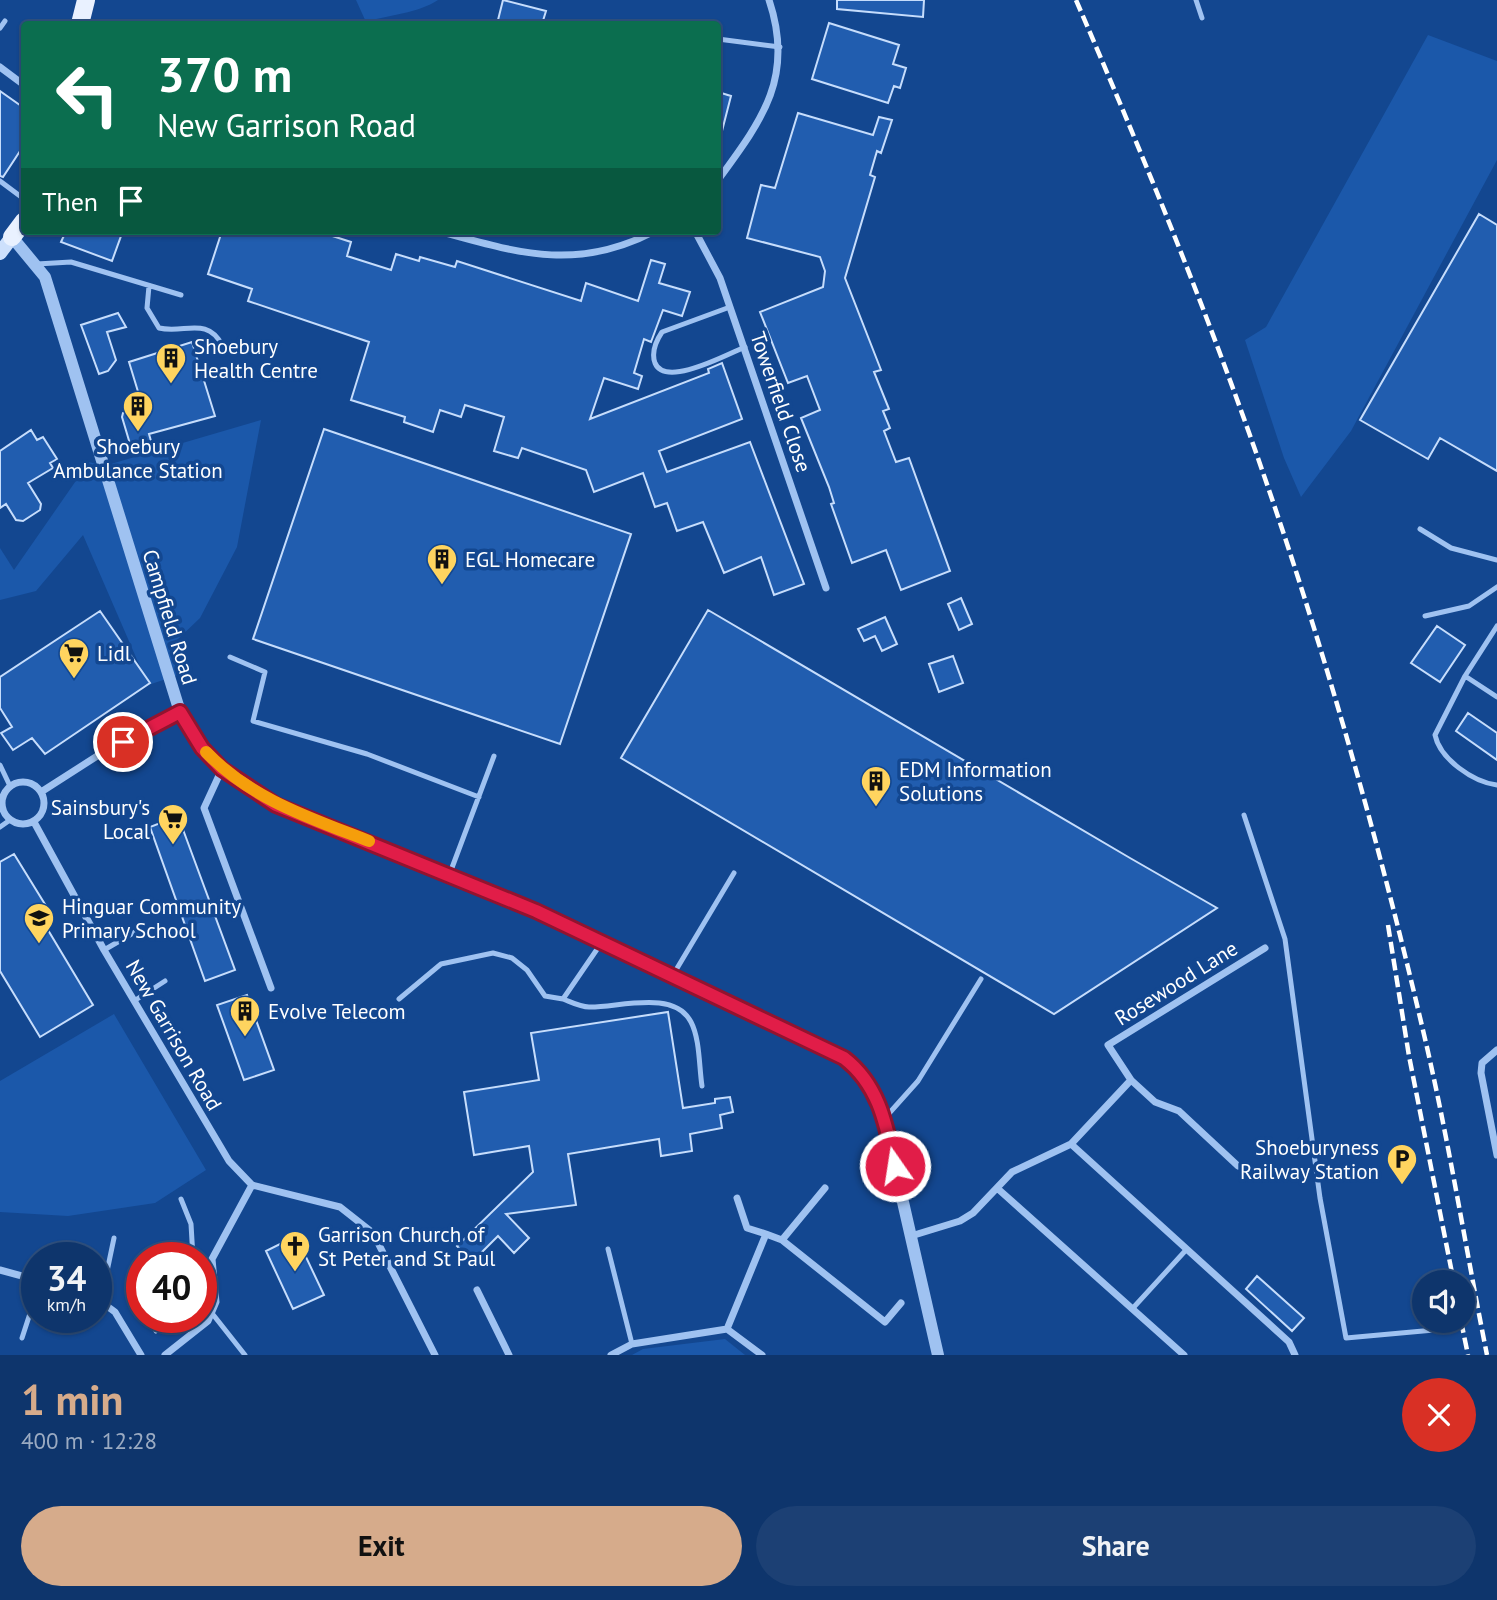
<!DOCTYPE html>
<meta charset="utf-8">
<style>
body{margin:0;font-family:"PT Sans",sans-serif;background:#1c4074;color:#f1f3f6;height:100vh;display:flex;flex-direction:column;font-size:26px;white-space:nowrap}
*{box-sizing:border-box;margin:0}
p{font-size:23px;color:#9babc2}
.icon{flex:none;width:38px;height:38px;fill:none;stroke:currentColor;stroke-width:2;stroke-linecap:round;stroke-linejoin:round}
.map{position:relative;height:1355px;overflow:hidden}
.details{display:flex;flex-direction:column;background:#0e356c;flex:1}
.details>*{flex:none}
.hud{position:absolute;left:21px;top:21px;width:700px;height:214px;border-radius:7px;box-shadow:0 2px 5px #0004,0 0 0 2px #2e507f;background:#0b6e4f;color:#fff;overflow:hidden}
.buttons{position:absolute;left:1412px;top:1270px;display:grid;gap:14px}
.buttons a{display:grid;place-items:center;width:63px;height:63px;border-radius:50%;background:#0e356c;box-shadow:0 2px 5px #0004,0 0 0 2px #2e507f;font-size:35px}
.speed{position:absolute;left:21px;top:1242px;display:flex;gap:14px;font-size:35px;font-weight:700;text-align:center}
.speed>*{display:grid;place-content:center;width:91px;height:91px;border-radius:50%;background:#0e356c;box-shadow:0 2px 5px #0004,0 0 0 2px #2e507f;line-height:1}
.speed small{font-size:18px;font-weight:400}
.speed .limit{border:10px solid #d22;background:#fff;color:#111}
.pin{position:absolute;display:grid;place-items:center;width:60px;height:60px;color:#fff;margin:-30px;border:4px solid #fff;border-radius:50%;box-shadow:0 2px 7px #0007}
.me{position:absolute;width:77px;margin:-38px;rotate:347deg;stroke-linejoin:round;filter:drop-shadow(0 0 5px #0008)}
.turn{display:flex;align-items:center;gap:24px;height:147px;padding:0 21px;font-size:32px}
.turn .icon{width:91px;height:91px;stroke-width:2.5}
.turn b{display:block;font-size:49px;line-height:60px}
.then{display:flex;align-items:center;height:66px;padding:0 21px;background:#0003;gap:14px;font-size:26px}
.round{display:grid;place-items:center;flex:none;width:74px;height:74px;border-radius:37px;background:#1c4074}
.overview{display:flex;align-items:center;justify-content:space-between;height:119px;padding:0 21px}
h1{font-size:42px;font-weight:800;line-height:52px;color:#d6ab8b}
.primary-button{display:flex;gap:14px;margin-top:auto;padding:14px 21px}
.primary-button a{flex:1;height:80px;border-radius:42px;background:#d6ab8b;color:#111;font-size:28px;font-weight:800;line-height:80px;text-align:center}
.primary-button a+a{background:#1c4074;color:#f1f3f6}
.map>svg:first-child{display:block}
.green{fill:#1b58aa}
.building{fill:#215daf;stroke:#c6ddfc;stroke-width:2}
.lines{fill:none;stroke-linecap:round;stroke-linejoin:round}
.service{stroke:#9fc2f1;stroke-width:5}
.minor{stroke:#9fc2f1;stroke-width:7}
.tertiary{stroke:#9fc2f1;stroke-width:12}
.secondary{stroke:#cde0fc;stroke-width:14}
.primary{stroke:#e9f1ff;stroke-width:18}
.rail{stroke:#fff;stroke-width:4.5;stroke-dasharray:12 5;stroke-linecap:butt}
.route-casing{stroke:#92132f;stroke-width:18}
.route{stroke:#e11d48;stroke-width:12}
.slow{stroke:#f59e0b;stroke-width:12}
.labels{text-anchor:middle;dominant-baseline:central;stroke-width:7;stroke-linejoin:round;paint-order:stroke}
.poi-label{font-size:21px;fill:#fff;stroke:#134790;text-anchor:start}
.street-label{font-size:21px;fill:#fff;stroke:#134790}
</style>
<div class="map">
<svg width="1497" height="1355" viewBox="0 0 1497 1355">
<rect width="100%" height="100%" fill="#134790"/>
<path class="green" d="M 356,0 L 438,0 C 416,14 391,14 366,22 Z
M 1428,35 L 1497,61 L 1497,160 L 1351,431 L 1301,497 L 1284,458 L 1245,340 L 1266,327 Z
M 261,420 L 237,547 L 200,618 L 176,641 L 191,671 L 148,685 L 83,535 L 36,591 L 0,600 L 0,548 L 14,570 L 89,462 L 104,466 Z
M 114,1014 L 206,1170 L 155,1203 L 68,1216 L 0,1212 L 0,1081 Z
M 725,1339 L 745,1355 L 632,1355 L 643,1349 Z"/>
<path class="building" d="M 503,0 L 546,11 L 542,24 L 497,24 Z
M 837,0 L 924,0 L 923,17 L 837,9 Z
M 829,23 L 899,45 L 893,64 L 906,68 L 900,88 L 894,86 L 888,103 L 812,79 Z
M 0,91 L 24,108 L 24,145 L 3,177 L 0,176 Z
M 718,92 L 731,96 L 722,131 L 718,130 Z
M 798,113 L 873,135 L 879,117 L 892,120 L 881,153 L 877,151 L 870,175 L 875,177 L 845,278 L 881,370 L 874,372 L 889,409 L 883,411 L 890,428 L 884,431 L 896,462 L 909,458 L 950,571 L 901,590 L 886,550 L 852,563 L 831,504 L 834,503 L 829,487 L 801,418 L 820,410 L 807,376 L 788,383 L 760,312 L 823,287 L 825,271 L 820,257 L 747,238 L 761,185 L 775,188 Z
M 1479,214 L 1497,225 L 1497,471 L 1440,438 L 1428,459 L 1360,420 Z
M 66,231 L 107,231 L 121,236 L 112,261 L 61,242 Z
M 222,231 L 317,231 L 351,242 L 347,256 L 391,270 L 396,254 L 419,261 L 420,257 L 455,267 L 457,261 L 581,301 L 586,283 L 638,301 L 651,260 L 665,264 L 659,283 L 690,292 L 682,316 L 663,310 L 651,342 L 644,339 L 634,373 L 642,376 L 638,389 L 604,378 L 590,419 L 709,373 L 708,369 L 722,363 L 742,419 L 659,451 L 667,472 L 750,442 L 804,584 L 774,595 L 761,557 L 724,573 L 703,522 L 677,531 L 667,503 L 655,507 L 643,473 L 594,492 L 586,470 L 522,448 L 518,458 L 494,451 L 504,417 L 465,405 L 461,417 L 440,410 L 433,432 L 404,422 L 405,417 L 351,400 L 369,342 L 248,301 L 252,289 L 208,274 Z
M 118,313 L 126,327 L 107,332 L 116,360 L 108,371 L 99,374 L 81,325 Z
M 192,342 L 215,416 L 149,434 L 153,448 L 133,454 L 122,417 L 123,413 L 143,408 L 129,362 Z
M 324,429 L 631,534 L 560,744 L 253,639 Z
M 31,430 L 37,440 L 43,437 L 57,459 L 50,463 L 53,468 L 28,483 L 41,504 L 40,510 L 23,521 L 16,520 L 6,504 L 0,508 L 0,451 Z
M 961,598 L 972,624 L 959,630 L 948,604 Z
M 708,610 L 1130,858 L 1217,908 L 1054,1014 L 621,758 Z
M 100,611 L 150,683 L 45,754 L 32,738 L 13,750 L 1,733 L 12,727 L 0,708 L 0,677 Z
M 885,617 L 897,644 L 882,651 L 875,636 L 864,641 L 858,629 Z
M 1437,626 L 1465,645 L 1440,682 L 1411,663 Z
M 953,656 L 963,683 L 939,692 L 929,664 Z
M 1468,713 L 1497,733 L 1497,760 L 1456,731 Z
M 178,816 L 235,970 L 205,981 L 150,827 Z
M 14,854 L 51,914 L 42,920 L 93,1005 L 40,1037 L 0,971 L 0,862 Z
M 247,995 L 274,1070 L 244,1080 L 217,1005 Z
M 668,1012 L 683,1108 L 715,1103 L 715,1099 L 730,1097 L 733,1112 L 720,1115 L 722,1128 L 690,1134 L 692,1151 L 661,1156 L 659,1139 L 568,1154 L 576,1205 L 506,1214 L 529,1238 L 514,1253 L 498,1236 L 472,1262 L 457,1246 L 533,1172 L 529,1146 L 474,1155 L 464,1092 L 539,1080 L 531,1033 Z
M 296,1236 L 324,1295 L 293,1309 L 266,1251 Z
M 1257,1276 L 1304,1318 L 1292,1331 L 1246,1289 Z"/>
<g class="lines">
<path class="service" d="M 1196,0 L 1202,18
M 0,28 L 5,21
M 718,39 L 780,47
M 0,181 L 24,199
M 37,264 L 71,262 L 181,295
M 149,286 L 147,308 L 159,328 C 184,334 207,316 222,345
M 730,307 L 662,332 C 656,341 651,352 655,363 C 665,388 726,355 745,347
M 1420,529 L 1451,548 L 1497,560
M 1425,616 L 1469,606 L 1497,587
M 1497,626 L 1465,676 L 1435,735 C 1440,759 1473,782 1497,785
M 230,657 L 265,672 L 253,721 L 367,754 L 479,797
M 1465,676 L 1497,697
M 0,765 L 10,786
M 0,806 L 2,805
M 1244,815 L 1285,939 L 1320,1198 L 1346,1338 L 1434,1330
M 0,827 L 10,820
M 450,873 L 494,756
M 104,950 L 135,932
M 673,975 L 734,873
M 399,999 L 441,964 L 493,953 L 512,958 L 527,970 L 545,996 L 563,999 L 602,942
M 563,999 C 571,1002 580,1007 589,1007 C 617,1008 674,989 691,1022 C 700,1039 699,1067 702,1086
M 134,1001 L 165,981
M 884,1119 L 918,1081 L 981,979
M 181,1199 L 191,1224 L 193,1258
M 608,1249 L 632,1344
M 201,1269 L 212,1271
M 101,1300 L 114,1238
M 1133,1308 L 1186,1250
M 211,1312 L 245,1355
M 156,1331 L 170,1318
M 22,1338 L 37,1292"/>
<path class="minor" d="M 0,67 L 24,85
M 718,180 C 762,120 795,77 769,0
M 438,231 C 518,253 577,272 655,231
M 695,231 L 720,278 L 826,588
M 222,769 L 204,808 L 271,988
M2 803a21 21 0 1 1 42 0a21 21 0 1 1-42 0Z
M 41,792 L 105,751 L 180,712
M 34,822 L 104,950 L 229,1161 L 252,1185 L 340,1207 L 373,1233 L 435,1355
M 1497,1050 L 1482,1063 L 1481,1073 L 1497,1155
M 1131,1080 L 1155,1102 L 1179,1111 L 1238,1166
M 1071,1144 L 1289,1342 L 1295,1355
M 997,1188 L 1184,1355
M 766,1234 L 782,1240 L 885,1322 L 901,1303
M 911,1236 L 960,1221 L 973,1213 L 1012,1172 L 1071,1144 L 1131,1080 L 1108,1045 L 1265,948
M 782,1240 L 825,1188
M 0,1270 L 37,1280
M 477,1290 L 509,1355
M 96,1298 L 115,1312 L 141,1355
M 727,1329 L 766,1234 L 747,1228 L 737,1198
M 165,1355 L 208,1321 L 216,1302 L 212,1259 L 252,1185
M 611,1355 L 632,1344 L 727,1329 L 762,1355"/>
<path class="tertiary" d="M 12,237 L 45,277 L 180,712 L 202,749 L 222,769 L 276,805 L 536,911 L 825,1048 C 855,1064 874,1086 884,1119 L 938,1355"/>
<path class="secondary" d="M 0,253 L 12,237"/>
<path class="primary" d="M 80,24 L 86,0
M 12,237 L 24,221"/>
<path class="rail" d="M 1076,0 C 1139,146 1200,294 1253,444 C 1320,634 1376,830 1422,1026 C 1448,1135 1465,1245 1487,1355
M 1388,925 L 1409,1056 L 1454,1283
M 1461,1321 L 1468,1355"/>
</g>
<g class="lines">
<g class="route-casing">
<path id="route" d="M 123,742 L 180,712 L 202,748 L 222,769 L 276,805 L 536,911 L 844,1058 C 879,1085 886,1124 895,1166"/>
</g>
<use href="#route" class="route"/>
<path class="slow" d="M 206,752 C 251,799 310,818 369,841"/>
</g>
<defs>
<g id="building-pin" transform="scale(1.575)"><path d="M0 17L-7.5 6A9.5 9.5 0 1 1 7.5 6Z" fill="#ffd45f" stroke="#134790"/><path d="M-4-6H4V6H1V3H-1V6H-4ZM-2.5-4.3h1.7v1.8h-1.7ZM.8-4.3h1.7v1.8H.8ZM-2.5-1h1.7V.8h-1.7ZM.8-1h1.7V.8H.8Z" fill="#111"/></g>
<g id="supermarket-pin" transform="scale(1.575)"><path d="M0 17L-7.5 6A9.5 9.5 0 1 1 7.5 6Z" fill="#ffd45f" stroke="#134790"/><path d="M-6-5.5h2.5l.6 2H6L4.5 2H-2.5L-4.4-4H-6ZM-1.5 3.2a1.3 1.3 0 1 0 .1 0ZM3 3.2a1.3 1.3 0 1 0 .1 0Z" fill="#111"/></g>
<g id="school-pin" transform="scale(1.575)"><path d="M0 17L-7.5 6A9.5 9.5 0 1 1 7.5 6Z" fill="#ffd45f" stroke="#134790"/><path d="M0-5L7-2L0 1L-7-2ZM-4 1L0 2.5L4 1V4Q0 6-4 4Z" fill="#111"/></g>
<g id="parking-pin" transform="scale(1.575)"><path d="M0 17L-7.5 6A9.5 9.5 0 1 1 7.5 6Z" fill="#ffd45f" stroke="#134790"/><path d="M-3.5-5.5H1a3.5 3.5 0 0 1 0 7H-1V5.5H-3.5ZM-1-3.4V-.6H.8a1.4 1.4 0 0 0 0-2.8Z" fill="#111"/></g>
<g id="church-pin" transform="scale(1.575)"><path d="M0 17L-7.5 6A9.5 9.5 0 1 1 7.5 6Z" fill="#ffd45f" stroke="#134790"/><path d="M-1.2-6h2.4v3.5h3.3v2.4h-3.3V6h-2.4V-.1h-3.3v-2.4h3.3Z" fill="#111"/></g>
</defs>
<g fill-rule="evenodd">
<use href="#building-pin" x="171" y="358"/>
<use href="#building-pin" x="138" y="406"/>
<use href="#building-pin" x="442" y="559"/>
<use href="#supermarket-pin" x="74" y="653"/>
<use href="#building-pin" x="876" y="781"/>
<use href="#supermarket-pin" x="173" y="819"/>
<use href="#school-pin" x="39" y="918"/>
<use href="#building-pin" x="245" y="1011"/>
<use href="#parking-pin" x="1402" y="1159"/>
<use href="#church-pin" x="295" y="1246"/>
</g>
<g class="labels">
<g class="poi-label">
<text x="194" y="346">Shoebury<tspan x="194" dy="24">Health Centre</tspan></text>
<text x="138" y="446" text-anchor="middle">Shoebury<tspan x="138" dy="24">Ambulance Station</tspan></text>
<text x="465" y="559">EGL Homecare</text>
<text x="97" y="653">Lidl</text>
<text x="899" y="769">EDM Information<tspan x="899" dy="24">Solutions</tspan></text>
<text x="150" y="807" text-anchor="end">Sainsbury's<tspan x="150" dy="24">Local</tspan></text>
<text x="62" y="906">Hinguar Community<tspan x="62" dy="24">Primary School</tspan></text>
<text x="268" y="1011">Evolve Telecom</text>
<text x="1379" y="1147" text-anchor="end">Shoeburyness<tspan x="1379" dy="24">Railway Station</tspan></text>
<text x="318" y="1234">Garrison Church of<tspan x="318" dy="24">St Peter and St Paul</tspan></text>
</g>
<g class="street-label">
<text transform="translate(781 402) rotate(71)">Towerfield Close</text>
<text transform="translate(170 617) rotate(73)">Campfield Road</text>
<text transform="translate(1176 983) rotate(-32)">Rosewood Lane</text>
<text transform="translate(174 1035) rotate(60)">New Garrison Road</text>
</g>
</g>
</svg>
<div class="buttons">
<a><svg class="icon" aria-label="sound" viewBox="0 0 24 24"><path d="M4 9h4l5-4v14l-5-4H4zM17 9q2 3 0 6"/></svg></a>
</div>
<div class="speed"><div>34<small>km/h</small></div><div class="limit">40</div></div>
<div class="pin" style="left:123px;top:742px;background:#d93025"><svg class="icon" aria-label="arrive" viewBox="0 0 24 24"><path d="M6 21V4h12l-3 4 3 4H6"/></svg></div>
<svg class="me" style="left:895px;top:1166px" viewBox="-20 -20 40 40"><circle r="17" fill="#e11d48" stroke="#fff" stroke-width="3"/><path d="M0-11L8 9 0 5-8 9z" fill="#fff"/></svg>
<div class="hud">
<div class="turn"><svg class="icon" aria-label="left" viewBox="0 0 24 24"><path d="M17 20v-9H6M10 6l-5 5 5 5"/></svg><div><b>370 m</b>New Garrison Road</div></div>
<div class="then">Then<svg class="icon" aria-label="arrive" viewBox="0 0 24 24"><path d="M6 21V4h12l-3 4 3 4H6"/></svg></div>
</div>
</div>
<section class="details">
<div class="overview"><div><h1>1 min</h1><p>400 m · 12:28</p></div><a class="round" style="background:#d93025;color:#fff"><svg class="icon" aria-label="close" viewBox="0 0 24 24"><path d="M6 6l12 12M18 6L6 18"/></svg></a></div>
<div class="primary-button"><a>Exit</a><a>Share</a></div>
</section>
